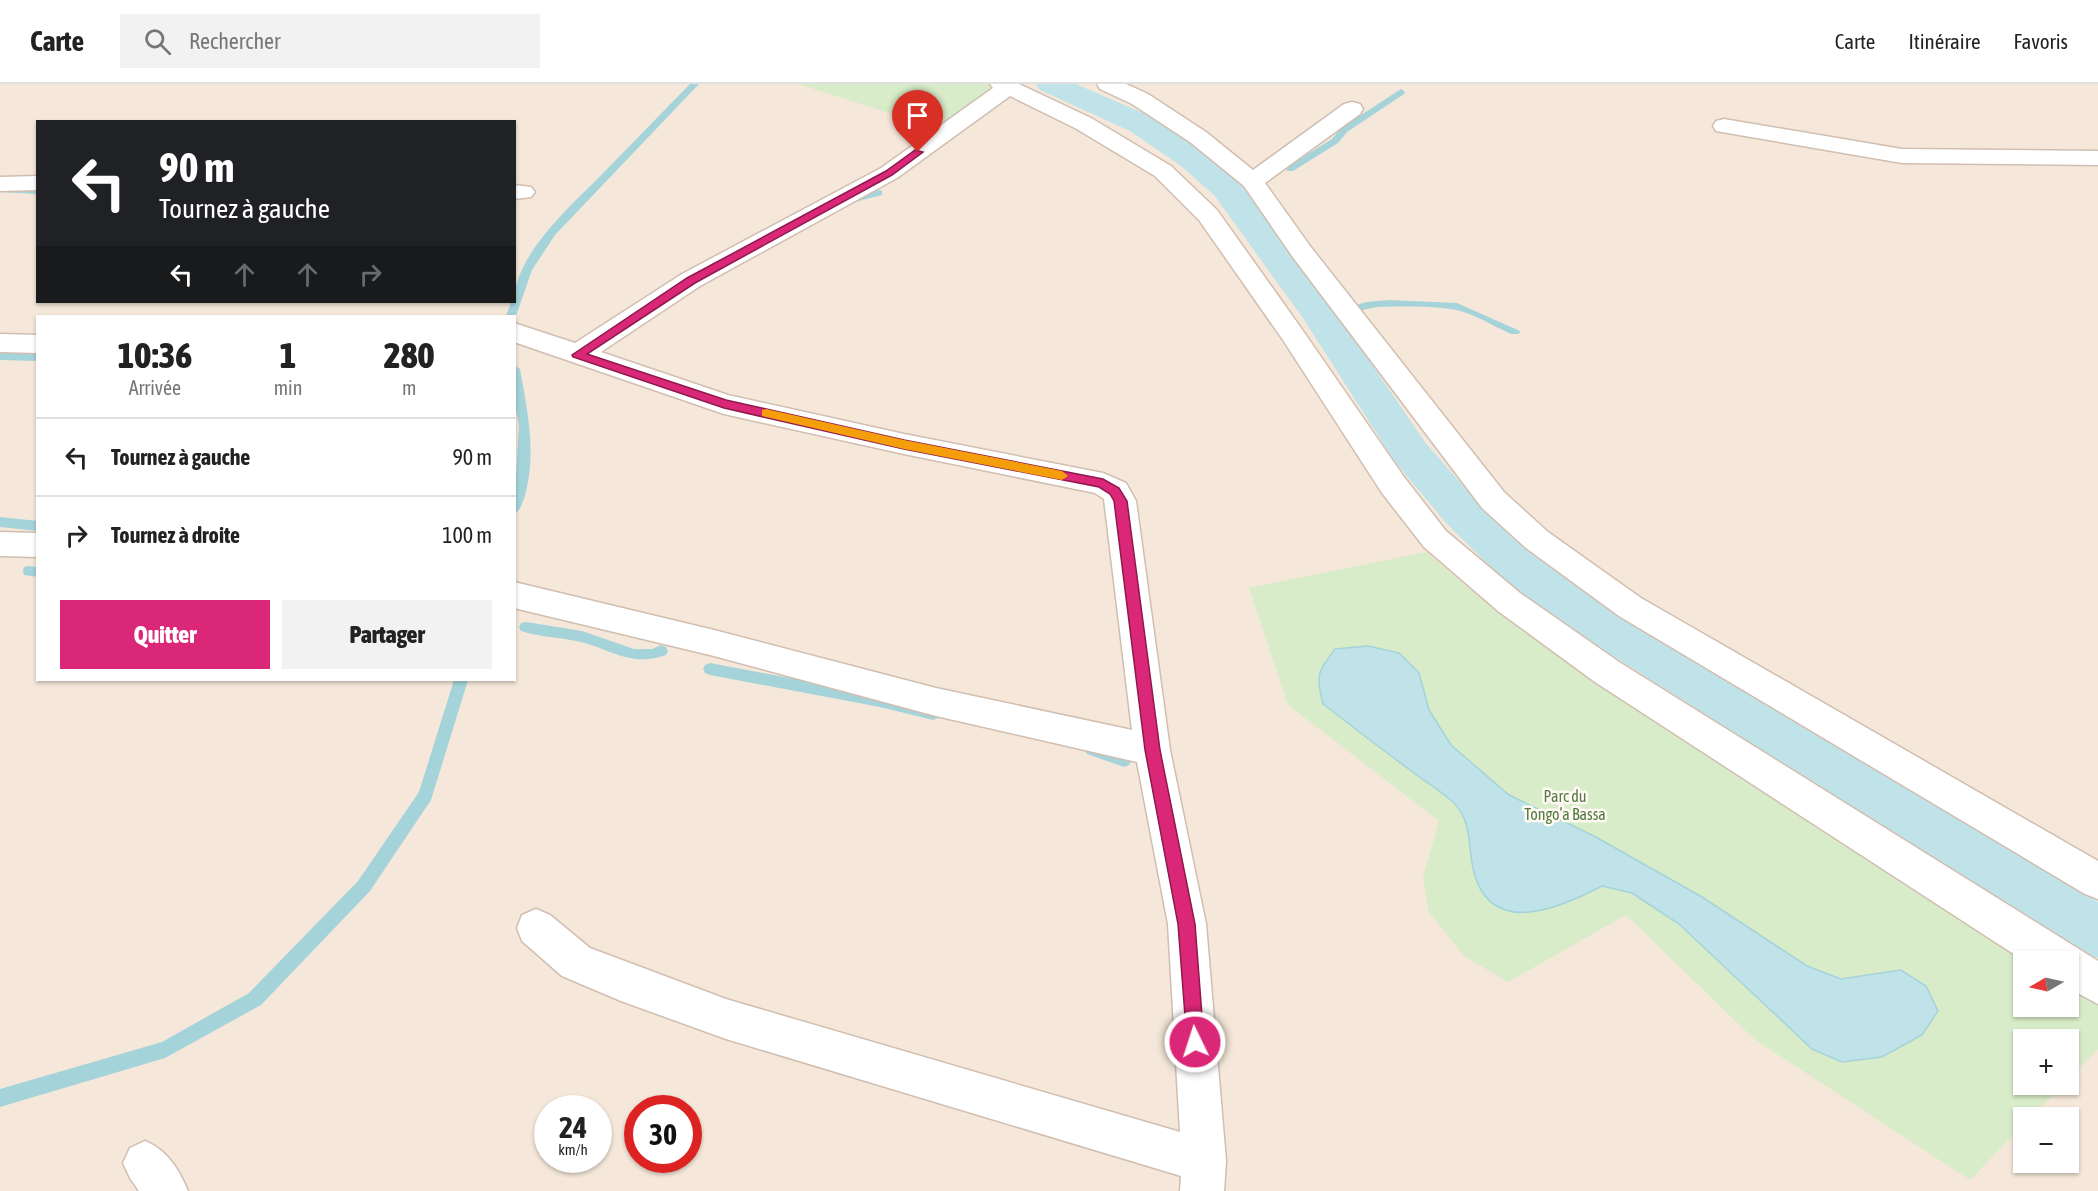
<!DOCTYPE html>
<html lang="fr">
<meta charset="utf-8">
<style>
body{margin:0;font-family:"Asap Condensed",sans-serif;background:#f2f2f2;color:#222;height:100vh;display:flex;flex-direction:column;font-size:22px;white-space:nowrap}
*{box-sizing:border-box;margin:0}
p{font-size:20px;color:#767676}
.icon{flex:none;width:33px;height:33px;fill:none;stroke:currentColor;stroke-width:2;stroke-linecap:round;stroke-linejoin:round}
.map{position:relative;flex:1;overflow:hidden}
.sheet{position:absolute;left:36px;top:231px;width:480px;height:366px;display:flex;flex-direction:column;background:#fff;border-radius:0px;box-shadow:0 2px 4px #0004}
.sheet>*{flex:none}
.banner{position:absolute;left:36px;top:36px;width:480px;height:183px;border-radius:0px;box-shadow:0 2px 4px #0004;background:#202124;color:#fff;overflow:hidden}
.needle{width:39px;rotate:261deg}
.buttons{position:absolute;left:2013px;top:867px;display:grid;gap:12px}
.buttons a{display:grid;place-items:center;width:66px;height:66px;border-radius:0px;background:#fff;box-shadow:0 2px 4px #0004;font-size:30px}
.speed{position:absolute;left:534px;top:1011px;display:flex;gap:12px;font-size:30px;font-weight:700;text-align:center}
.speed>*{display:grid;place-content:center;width:78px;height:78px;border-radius:50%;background:#fff;box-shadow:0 2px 4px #0004;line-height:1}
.speed small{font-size:15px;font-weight:400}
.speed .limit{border:9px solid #d22;background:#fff;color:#111}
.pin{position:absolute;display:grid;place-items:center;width:51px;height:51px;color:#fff;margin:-62px -26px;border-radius:50% 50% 50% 0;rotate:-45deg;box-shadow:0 0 6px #0007}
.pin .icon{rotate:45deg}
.me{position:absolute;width:66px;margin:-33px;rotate:356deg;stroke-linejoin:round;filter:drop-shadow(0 0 4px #0008)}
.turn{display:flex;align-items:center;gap:21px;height:126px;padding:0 24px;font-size:27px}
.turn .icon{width:78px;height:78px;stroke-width:2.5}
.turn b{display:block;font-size:42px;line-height:51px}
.lanes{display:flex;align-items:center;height:57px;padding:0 24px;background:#0003;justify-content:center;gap:30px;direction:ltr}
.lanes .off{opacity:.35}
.eta{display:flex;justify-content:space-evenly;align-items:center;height:102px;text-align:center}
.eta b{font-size:36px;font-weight:800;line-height:42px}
.primary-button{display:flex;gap:12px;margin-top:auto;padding:12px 24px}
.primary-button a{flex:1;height:69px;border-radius:0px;background:#db2777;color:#fff;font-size:24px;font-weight:800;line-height:69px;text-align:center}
.primary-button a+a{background:#f2f2f2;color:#222}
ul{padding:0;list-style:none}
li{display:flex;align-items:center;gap:18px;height:78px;padding:0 24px;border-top:2px solid #e0e0e0}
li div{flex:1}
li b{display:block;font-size:22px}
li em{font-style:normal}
header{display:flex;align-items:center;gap:36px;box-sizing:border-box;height:84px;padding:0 30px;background:#fff;border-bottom:2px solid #e0e0e0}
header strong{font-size:28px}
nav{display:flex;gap:33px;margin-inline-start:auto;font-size:21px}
.search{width:420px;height:54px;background:#f2f2f2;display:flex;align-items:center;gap:15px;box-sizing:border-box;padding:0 21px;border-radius:0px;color:#767676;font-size:22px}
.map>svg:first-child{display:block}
.residential{fill:#f5e8da;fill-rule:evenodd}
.green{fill:#d8ecc9}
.water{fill:#bfe3e8;stroke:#a5d3da;stroke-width:1.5}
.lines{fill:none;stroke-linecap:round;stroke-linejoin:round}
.stream{fill:#a5d3da;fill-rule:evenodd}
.canal{fill:#bfe3e8;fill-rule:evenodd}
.minor-casing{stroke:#d1beb0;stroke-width:3}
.minor{fill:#fff;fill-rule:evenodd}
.route{fill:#db2777;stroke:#8e194d;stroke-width:1.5}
.slow{fill:#f59e0b}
.labels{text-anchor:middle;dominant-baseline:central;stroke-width:5;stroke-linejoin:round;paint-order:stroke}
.park-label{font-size:16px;fill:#537a41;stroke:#fffaf3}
</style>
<header>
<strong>Carte</strong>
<div class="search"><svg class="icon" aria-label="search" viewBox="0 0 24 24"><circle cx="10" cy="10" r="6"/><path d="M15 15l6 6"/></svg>Rechercher</div>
<nav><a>Carte</a><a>Itinéraire</a><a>Favoris</a></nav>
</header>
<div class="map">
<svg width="2098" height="1107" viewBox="0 0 2098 1107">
<rect width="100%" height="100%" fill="#fdf6ec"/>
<path class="residential" d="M 0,0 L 2098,0 L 2098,1107 L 0,1107 ZM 38,38 L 514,38 L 514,218 L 38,218 ZM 38,232 L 514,232 L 514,596 L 38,596 ZM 2024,878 L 2068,878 L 2068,922 L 2024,922 ZM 2024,956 L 2068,956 L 2068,1000 L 2024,1000 ZM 548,1024 L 598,1024 L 598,1076 L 548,1076 ZM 638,1024 L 688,1024 L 688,1076 L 638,1076 ZM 2024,1034 L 2068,1034 L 2068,1078 L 2024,1078 Z"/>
<path class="green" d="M 798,0 L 993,0 L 998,2 L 936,44 Z
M 1426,468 L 1498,529 L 2037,877 L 2024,878 L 2024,922 L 2068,922 L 2069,897 L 2098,917 L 2098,965 L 2069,995 L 2068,956 L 2024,956 L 2024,1000 L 2063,1001 L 2031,1033 L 2024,1034 L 2023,1041 L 1970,1096 L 1754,955 L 1626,831 L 1508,898 L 1464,872 L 1428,827 L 1423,792 L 1439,737 L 1288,621 L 1249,504 Z"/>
<path class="water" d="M 1368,562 L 1399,569 L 1419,589 L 1429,626 L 1451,661 L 1509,711 L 1594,752 L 1702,813 L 1807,882 L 1841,895 L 1901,886 L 1926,902 L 1938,927 L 1922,951 L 1882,973 L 1842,978 L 1812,965 L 1679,840 L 1632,809 L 1602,802 C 1558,825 1488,855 1473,784 C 1468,761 1472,738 1454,719 C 1442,707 1424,697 1410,686 C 1381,665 1352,642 1323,620 C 1316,590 1317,589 1335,565 Z"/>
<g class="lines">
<path class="stream" d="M 690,0 L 699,0 L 555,151 L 532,186 L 516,232 L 514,235 L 514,232 L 506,232 L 511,218 L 514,218 C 514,168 578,116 610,82 C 637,55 663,27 690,0 Z
M 1401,5 L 1405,8 L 1404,10 L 1347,48 L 1338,59 L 1293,87 L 1287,87 L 1287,83 L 1332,55 L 1341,44 Z
M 0,102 L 38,104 L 38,110 L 0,108 Z
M 879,106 L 882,107 L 882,111 L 847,120 L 842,117 Z
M 1389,216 L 1457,219 L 1520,247 L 1519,250 L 1511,250 C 1493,242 1475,230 1456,226 C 1440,222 1395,222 1377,223 C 1360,225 1326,240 1311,226 L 1316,223 L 1345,224 L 1367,218 Z
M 0,268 L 38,269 L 38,277 L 0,276 Z
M 514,281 L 520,285 C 528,329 537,371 524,415 C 521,421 521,427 514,429 L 519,341 L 514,317 Z
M 0,433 L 38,437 L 38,447 L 0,443 Z
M 29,482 L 38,483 L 38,493 L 24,491 L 23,487 L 24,483 Z
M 526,538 L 582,547 L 634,565 L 652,565 L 661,561 L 666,563 L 668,567 L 666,571 C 630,584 610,564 576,557 C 558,553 539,553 521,547 L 519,543 L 521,539 Z
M 710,579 L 880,611 L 933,624 L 938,626 L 940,630 L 938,634 L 933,636 L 880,623 L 710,591 L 705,589 L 703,585 L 705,581 Z
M 454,596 L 468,596 L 431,716 L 370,807 L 261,921 L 165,974 L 0,1023 L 0,1005 L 162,958 L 249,909 L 358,797 L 419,708 Z
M 1092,660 L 1129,673 L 1131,677 L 1129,681 L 1124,683 L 1087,670 L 1085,666 L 1087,662 Z"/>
<path class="canal" d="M 1036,0 L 1076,0 L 1152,33 L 1205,68 L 1238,97 L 1329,218 L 1425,358 L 1477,418 L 1539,475 L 1582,506 L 2098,818 L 2098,874 L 2079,867 L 1550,532 L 1507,499 L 1447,440 L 1395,378 L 1303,234 L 1214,111 L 1181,82 L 1130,47 L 1040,6 Z"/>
<g class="minor-casing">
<path id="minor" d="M 990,0 L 1019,0 L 1091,34 L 1171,82 L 1217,126 L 1301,244 L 1404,393 L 1446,447 L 1520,509 L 1619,578 L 2098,877 L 2098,920 L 2068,904 L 2068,878 L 2026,878 L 1595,598 L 1498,527 L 1424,463 L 1382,409 L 1283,256 L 1199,136 L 1155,92 L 1075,44 L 1010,12 L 897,94 L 700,202 L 601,268 L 728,311 L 904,350 L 1103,389 L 1126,399 L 1136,417 L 1170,666 L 1206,840 L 1226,1077 L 1224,1107 L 1180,1107 L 1181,1092 L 726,955 L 621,917 L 562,892 L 522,857 L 517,844 L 522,831 L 536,825 L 550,831 L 590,864 L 726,915 L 1180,1048 L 1168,840 L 1137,678 L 936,632 L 714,572 L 514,524 L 514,498 L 714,546 L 936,604 L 1132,646 L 1104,415 L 1095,409 L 904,370 L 724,330 L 514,258 L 514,239 L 575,259 L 682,190 L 881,84 L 993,4 Z
M 1097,0 L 1126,0 L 1148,10 L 1206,48 L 1253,86 L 1344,20 L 1352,18 L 1360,20 L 1363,25 L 1360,30 L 1265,99 L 1310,162 L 1504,408 L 1548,448 L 1641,514 L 2098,777 L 2098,815 L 2085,810 L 1619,532 L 1526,464 L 1482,424 L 1292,172 L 1244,102 L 1190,58 L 1132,20 L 1100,5 Z
M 1724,35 L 1902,65 L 2098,67 L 2098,81 L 1902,79 L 1716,47 L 1713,42 L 1716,37 Z
M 38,92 L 38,106 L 0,107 L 0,93 Z
M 514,101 L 531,103 L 535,108 L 531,113 L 514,115 Z
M 0,250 L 38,251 L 38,269 L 0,268 Z
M 0,448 L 38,449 L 38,473 L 0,472 Z
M 145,1057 C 167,1066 179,1085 188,1107 L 139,1107 L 130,1094 L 123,1079 L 130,1064 Z"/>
</g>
<use href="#minor" class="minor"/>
</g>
<path class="route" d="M 915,66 L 923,68 L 892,91 L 695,199 L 587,270 L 726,316 L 904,356 L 1103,395 L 1119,404 L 1127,417 L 1160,666 L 1195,840 L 1204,958 L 1201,964 L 1195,967 L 1189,964 L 1187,958 L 1178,840 L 1145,666 L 1114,417 L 1110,410 L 1099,403 L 904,365 L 724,324 L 573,273 L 572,271 L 687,194 L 886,87 Z"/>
<path class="slow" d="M 766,325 L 904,356 L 1062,387 L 1068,392 L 1062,396 L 904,365 L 762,332 L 762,326 Z"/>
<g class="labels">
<g class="park-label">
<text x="1565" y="712">Parc du<tspan x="1565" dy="18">Tongo’a Bassa</tspan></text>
</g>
</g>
</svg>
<div class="buttons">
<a><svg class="needle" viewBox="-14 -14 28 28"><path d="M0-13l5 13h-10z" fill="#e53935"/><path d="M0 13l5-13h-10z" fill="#767676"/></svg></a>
<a>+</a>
<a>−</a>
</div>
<div class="speed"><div>24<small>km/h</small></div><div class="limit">30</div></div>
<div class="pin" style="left:918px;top:68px;background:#d93025"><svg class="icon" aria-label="arrive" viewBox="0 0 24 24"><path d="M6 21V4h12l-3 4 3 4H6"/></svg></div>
<svg class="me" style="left:1195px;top:958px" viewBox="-20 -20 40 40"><circle r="17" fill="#db2777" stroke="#fff" stroke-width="3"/><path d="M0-11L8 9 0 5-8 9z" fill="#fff"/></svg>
<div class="banner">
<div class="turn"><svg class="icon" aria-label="left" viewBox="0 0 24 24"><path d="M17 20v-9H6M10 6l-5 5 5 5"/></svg><div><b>90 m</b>Tournez à gauche</div></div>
<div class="lanes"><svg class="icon" aria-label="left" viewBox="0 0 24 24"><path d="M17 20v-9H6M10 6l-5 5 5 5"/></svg><svg class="icon off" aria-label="ahead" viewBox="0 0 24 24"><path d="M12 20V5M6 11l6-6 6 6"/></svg><svg class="icon off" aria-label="ahead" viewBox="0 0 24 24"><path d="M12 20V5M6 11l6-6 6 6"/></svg><svg class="icon off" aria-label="right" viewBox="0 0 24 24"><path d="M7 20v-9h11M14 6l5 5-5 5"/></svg></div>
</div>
<section class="sheet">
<div class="eta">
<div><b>10:36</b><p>Arrivée</p></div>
<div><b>1</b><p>min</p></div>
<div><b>280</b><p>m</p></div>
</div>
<ul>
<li><svg class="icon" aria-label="left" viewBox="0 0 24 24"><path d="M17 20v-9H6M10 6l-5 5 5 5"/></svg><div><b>Tournez à gauche</b></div><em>90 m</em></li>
<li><svg class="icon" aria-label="right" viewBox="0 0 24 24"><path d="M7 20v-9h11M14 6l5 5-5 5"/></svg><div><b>Tournez à droite</b></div><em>100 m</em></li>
</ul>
<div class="primary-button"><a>Quitter</a><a>Partager</a></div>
</section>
</div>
